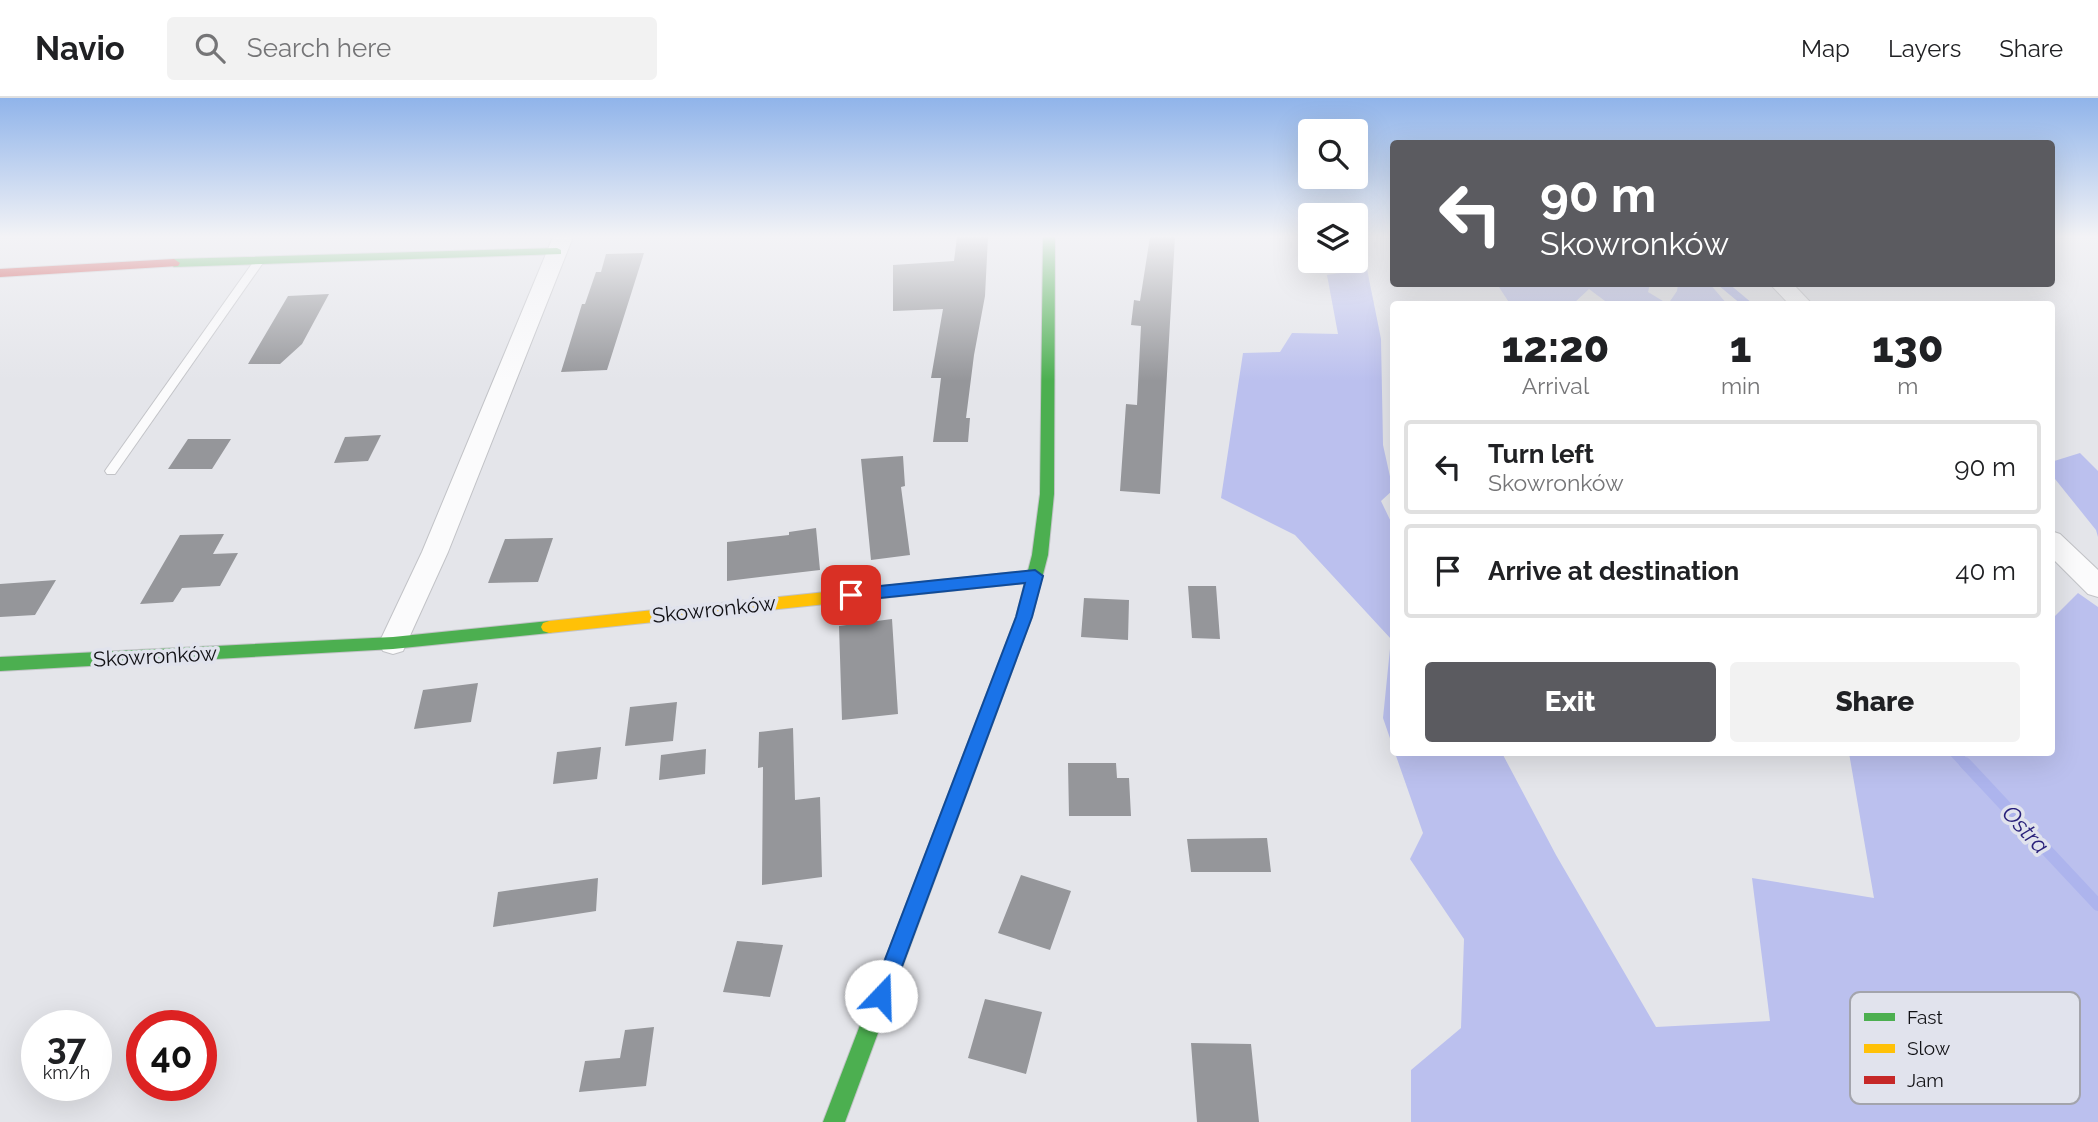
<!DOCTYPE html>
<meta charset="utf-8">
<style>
body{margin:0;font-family:Raleway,sans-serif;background:#f2f2f2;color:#202124;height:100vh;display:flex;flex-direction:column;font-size:26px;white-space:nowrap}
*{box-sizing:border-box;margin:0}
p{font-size:23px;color:#757577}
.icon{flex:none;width:38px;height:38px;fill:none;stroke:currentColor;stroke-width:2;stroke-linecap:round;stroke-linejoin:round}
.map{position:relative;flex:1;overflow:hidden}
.side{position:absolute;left:1390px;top:203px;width:665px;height:455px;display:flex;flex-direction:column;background:#fff;border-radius:7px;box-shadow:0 7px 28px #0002}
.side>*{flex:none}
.top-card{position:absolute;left:1390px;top:42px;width:665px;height:147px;border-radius:7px;box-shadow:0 7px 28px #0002;background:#5b5b60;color:#fff;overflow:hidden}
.fabs{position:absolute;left:1298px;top:21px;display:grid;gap:14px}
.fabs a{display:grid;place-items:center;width:70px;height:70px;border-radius:7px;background:#fff;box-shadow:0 7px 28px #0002;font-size:35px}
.speed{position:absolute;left:21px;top:912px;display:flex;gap:14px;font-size:35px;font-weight:700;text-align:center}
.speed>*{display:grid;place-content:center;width:91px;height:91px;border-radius:50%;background:#fff;box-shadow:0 7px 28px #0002;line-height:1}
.speed small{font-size:18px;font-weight:400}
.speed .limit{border:10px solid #d22;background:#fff;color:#111}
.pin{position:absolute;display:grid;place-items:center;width:60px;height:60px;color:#fff;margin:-30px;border-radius:14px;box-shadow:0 4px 10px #0006}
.me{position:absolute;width:77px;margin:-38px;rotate:21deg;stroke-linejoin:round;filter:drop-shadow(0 0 5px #0008)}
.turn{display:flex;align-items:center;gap:24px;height:147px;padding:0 35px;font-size:32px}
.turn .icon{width:91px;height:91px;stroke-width:2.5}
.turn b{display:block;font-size:49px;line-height:60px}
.eta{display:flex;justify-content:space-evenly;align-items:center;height:119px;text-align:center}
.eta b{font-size:42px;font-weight:800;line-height:49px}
.primary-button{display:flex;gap:14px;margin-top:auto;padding:14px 35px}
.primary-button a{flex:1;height:80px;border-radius:7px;background:#5b5b60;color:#fff;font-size:28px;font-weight:800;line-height:80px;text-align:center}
.primary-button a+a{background:#f2f2f2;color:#202124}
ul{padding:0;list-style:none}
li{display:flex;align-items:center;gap:21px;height:94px;margin:0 14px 10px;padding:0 21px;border:4px solid #e0e0e0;border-radius:7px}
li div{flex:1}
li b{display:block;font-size:26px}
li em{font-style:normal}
header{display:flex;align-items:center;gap:42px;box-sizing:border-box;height:98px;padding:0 35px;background:#fff;border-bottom:2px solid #e0e0e0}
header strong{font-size:33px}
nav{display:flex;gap:38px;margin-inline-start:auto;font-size:24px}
.search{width:490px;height:63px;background:#f2f2f2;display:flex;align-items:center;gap:18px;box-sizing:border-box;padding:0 24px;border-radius:7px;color:#757577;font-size:26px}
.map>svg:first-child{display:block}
.forest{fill:#bbc0ee}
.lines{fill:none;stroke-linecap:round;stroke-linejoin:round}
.stream-far2{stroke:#adb4ed;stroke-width:8}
.stream-far1{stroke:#adb4ed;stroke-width:10}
.stream{stroke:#adb4ed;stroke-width:12}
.building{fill:#95969a}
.lane-casing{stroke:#c2c3c7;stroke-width:2}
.street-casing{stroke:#c2c3c7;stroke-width:2}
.fast-casing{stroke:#c2c3c7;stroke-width:2}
.slow-casing{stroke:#c2c3c7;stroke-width:2}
.jam-casing{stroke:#c2c3c7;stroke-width:2}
.lane{fill:#fbfbfc;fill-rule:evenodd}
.street{fill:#fbfbfc;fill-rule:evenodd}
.fast{fill:#4caf50;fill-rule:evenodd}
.slow{fill:#ffc107;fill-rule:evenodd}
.jam{fill:#c62828;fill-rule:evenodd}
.route{fill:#1a73e8;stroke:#114b97;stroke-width:2}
.labels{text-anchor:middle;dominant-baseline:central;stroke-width:7;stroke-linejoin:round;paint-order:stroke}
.street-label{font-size:21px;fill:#111115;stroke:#e1e3ed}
.water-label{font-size:23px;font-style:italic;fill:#271f79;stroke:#e1e3ed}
.key{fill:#e1e3ed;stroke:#a3a4ac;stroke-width:2}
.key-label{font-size:19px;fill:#111115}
</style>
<header>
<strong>Navio</strong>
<div class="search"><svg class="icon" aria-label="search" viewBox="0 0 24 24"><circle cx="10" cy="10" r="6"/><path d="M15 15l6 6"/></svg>Search here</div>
<nav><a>Map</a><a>Layers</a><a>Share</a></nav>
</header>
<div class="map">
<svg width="2098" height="1024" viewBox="0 0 2098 1024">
<rect width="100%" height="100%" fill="#e4e5ea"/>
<path class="forest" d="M 1367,171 L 1381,241 L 1383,347 L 1393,392 L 1381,403 L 1393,428 L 1393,649 L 1383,620 L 1391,541 L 1295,437 L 1221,400 L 1243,255 L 1280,254 L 1292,235 L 1338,236 L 1327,177 Z
M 1497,186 L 1650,186 L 1648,194 L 1668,206 L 1677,193 L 1678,186 L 1710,186 L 1727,206 L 1609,206 L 1589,191 L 1573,206 L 1510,206 Z
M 2080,355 L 2098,373 L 2098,439 L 2096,432 L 2051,376 L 2051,364 Z
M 2078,495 L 2098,509 L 2098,1024 L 1411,1024 L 1411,972 L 1461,930 L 1464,841 L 1410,761 L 1423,735 L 1395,655 L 1502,655 L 1556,757 L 1656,929 L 1770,923 L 1752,780 L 1874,800 L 1849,655 L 2051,654 L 2051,522 Z"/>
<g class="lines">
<path class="stream-far2" d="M 1723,186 L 1747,206"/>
<path class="stream-far1" d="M 1954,654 L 1966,667"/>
<path class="stream" d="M 1965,665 L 2098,807"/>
</g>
<path class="building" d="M 957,139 L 988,139 L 985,198 L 974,257 L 966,320 L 970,320 L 968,344 L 933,344 L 941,280 L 931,280 L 943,211 L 893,213 L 893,167 L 954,163 Z
M 1150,139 L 1175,139 L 1160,396 L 1120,393 L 1126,306 L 1137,307 L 1141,228 L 1131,227 L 1134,202 L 1140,203 Z
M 644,155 L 607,272 L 561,274 L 582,206 L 585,206 L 596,174 L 601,174 L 606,156 Z
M 329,196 L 302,246 L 280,266 L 248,266 L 288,198 Z
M 381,337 L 368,363 L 334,365 L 345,339 Z
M 188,341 L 231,341 L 212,371 L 168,371 Z
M 903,358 L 905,388 L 901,389 L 910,457 L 871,462 L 861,361 Z
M 816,430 L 820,472 L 727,483 L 727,444 L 789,437 L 789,434 Z
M 224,436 L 213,456 L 238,455 L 220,488 L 182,490 L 173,504 L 140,506 L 180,437 Z
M 553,440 L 538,484 L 488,485 L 505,441 Z
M 56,482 L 35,517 L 0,519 L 0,486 Z
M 1188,488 L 1216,488 L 1220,541 L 1192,540 Z
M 1084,500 L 1129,502 L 1128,542 L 1081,539 Z
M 892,521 L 898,616 L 842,622 L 839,528 Z
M 478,585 L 471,624 L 414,631 L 423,592 Z
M 677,604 L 673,643 L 625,648 L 630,609 Z
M 793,630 L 795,702 L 820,699 L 822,779 L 762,787 L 763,669 L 758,670 L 759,634 Z
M 601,649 L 597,681 L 553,686 L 557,654 Z
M 706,651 L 705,676 L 659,682 L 661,657 Z
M 1068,665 L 1116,665 L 1117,680 L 1129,680 L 1131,718 L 1069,718 Z
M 1267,740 L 1271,774 L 1191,774 L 1187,741 Z
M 1021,777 L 1071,793 L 1050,852 L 998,835 Z
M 598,780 L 596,813 L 493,829 L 498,794 Z
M 737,843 L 783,847 L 770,899 L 723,894 Z
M 985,901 L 1042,914 L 1026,976 L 968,960 Z
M 654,929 L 646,988 L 579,994 L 585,963 L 620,960 L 625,932 Z
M 1191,945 L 1251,946 L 1259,1024 L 1197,1024 Z"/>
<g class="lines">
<g class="lane-casing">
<path id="lane" d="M 260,159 L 265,162 L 115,376 L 107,376 L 105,373 L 107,370 L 256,160 Z"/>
</g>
<g class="street-casing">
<path id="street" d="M 553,139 L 573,139 L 448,454 L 403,553 L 393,556 L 383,553 L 379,545 L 422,454 Z
M 1770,186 L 1793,186 L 1812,206 L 1789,206 Z
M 2051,433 L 2060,436 L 2098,472 L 2098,499 L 2088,496 L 2051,459 Z"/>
</g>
<g class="fast-casing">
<path id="fast" d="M 1043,139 L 1055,139 L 1054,396 L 1048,457 L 1032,519 L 845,1024 L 823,1024 L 1016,519 L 1032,457 L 1040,396 Z
M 557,150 L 561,152 L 561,156 L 174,169 L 168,165 L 174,161 Z
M 549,523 L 555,525 L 557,529 L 555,533 L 549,535 L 393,551 L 0,573 L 0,559 L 393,539 Z"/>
</g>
<g class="slow-casing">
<path id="slow" d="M 1035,472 L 1043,478 L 1035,484 L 549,535 L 543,533 L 541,529 L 543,525 L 549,523 Z"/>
</g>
<g class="jam-casing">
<path id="jam" d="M 174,161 L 180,165 L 178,168 L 0,179 L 0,171 Z"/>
</g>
<use href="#lane" class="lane"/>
<use href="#street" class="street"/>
<use href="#fast" class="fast"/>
<use href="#slow" class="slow"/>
<use href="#jam" class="jam"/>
</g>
<linearGradient id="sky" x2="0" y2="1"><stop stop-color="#90b4ea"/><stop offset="0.49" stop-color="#f3f3f6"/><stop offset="1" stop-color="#f3f3f6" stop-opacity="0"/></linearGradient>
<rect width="2098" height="283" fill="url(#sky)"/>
<path class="route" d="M 1035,472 L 1043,478 L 1032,519 L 891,898 L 888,905 L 881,908 L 874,905 L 871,898 L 1016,519 L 1025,485 L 851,503 L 843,497 L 851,491 Z"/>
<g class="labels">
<g class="street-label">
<text transform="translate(714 511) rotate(-6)">Skowronków</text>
<text transform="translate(155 558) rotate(-3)">Skowronków</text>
</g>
<g class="water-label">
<text transform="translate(2026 731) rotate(47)">Ostra</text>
</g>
</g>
<rect x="1850" y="894" width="230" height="112" rx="10" class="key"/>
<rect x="1864" y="915" width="31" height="8" fill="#4caf50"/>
<rect x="1864" y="946" width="31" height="9" fill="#ffc107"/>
<rect x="1864" y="978" width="31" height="8" fill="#c62828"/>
<g class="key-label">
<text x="1907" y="926">Fast</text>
<text x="1907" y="957">Slow</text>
<text x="1907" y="989">Jam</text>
</g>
</svg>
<div class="fabs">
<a><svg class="icon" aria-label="search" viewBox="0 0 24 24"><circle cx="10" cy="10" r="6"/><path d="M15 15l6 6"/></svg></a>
<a><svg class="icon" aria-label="layers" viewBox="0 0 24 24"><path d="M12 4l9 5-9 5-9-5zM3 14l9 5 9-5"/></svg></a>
</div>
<div class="speed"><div>37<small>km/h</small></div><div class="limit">40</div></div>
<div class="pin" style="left:851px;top:497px;background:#d93025"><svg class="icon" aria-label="arrive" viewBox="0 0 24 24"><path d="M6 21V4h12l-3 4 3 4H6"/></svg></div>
<svg class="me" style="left:881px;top:898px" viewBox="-20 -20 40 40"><circle r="19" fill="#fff"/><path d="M0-13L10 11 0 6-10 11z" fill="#1a73e8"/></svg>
<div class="top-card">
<div class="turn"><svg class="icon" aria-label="left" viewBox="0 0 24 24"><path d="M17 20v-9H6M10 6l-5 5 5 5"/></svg><div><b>90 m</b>Skowronków</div></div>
</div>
<section class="side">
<div class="eta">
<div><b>12:20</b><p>Arrival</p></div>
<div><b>1</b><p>min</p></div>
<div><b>130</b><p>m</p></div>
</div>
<ul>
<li><svg class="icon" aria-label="left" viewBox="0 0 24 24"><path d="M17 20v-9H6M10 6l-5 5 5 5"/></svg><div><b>Turn left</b><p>Skowronków</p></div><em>90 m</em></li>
<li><svg class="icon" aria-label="arrive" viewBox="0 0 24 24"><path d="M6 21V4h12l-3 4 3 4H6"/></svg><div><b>Arrive at destination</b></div><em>40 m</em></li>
</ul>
<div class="primary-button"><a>Exit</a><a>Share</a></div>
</section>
</div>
